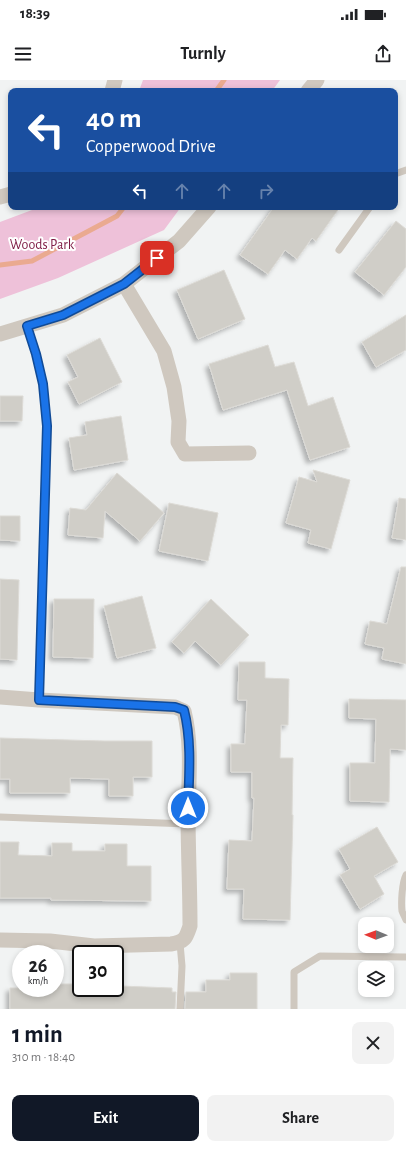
<!DOCTYPE html>
<meta charset="utf-8">
<style>
body{margin:0;font-family:"Alegreya Sans",sans-serif;background:#f2f2f2;color:#202124;height:100vh;display:flex;flex-direction:column;font-size:15px;white-space:nowrap}
*{box-sizing:border-box;margin:0}
p{font-size:13px;color:#757577}
.icon{flex:none;width:22px;height:22px;fill:none;stroke:currentColor;stroke-width:2;stroke-linecap:round;stroke-linejoin:round}
.map{position:relative;height:929px;overflow:hidden}
.sheet{display:flex;flex-direction:column;background:#fff;flex:1}
.sheet>*{flex:none}
.hud{position:absolute;left:8px;top:8px;width:390px;height:122px;border-radius:8px;box-shadow:0 2px 6px #0003;background:#1a4fa0;color:#fff;overflow:hidden}
.needle{width:26px;rotate:271deg}
.tools{position:absolute;left:358px;top:837px;display:grid;gap:8px}
.tools a{display:grid;place-items:center;width:36px;height:36px;border-radius:8px;background:#fff;box-shadow:0 2px 6px #0003;font-size:20px}
.speed{position:absolute;left:12px;top:865px;display:flex;gap:8px;font-size:20px;font-weight:700;text-align:center}
.speed>*{display:grid;place-content:center;width:52px;height:52px;border-radius:50%;background:#fff;box-shadow:0 2px 6px #0003;line-height:1}
.speed small{font-size:10px;font-weight:400}
.speed .limit{border:2px solid #111;border-radius:6px;background:#fff;color:#111}
.pin{position:absolute;display:grid;place-items:center;width:34px;height:34px;color:#fff;margin:-17px;border-radius:8px;box-shadow:0 2px 6px #0006}
.me{position:absolute;width:44px;margin:-22px;rotate:0deg;stroke-linejoin:round;filter:drop-shadow(0 0 3px #0008)}
.turn{display:flex;align-items:center;gap:14px;height:84px;padding:0 12px;font-size:18px}
.turn .icon{width:52px;height:52px;stroke-width:2.5}
.turn b{display:block;font-size:28px;line-height:34px}
.lanes{display:flex;align-items:center;height:38px;padding:0 12px;background:#0003;justify-content:center;gap:20px;direction:ltr}
.lanes .off{opacity:.35}
.round{display:grid;place-items:center;flex:none;width:42px;height:42px;border-radius:8px;background:#f2f2f2}
.overview{display:flex;align-items:center;justify-content:space-between;height:68px;padding:0 12px}
h1{font-size:24px;font-weight:600;line-height:30px;color:#111827}
.cta{display:flex;gap:8px;margin-top:auto;padding:8px 12px}
.cta a{flex:1;height:46px;border-radius:8px;background:#111827;color:#fff;font-size:16px;font-weight:600;line-height:46px;text-align:center}
.cta a+a{background:#f2f2f2;color:#202124}
.status{display:flex;justify-content:space-between;align-items:center;height:28px;padding:0 20px;background:#fff;direction:ltr}
.status svg{height:11px;fill:currentColor}
header{display:flex;justify-content:space-between;align-items:center;height:52px;padding:0 12px;background:#fff;font-size:18px;font-weight:600}
.map>svg:first-child{display:block}
.green{fill:#eec1d9}
.lines{fill:none;stroke-linecap:round;stroke-linejoin:round}
.stream{stroke:#eaaa90;stroke-width:5}
.building{fill:#d0cec8;stroke:#dcdad5;filter:url(#shadow)}
.service{stroke:#cfc8bf;stroke-width:7}
.minor{stroke:#cfc8bf;stroke-width:15}
.route-casing{stroke:#114b97;stroke-width:10}
.route{stroke:#1a73e8;stroke-width:7}
.labels{text-anchor:middle;dominant-baseline:central;stroke-width:4;stroke-linejoin:round;paint-order:stroke}
.park-label{font-size:14px;fill:#7e1a44;stroke:#fff}
</style>
<div class="status"><b>18:39</b><svg viewBox="0 0 49 12"><path d="M0 12V9h3v3zM5 12V6h3v6zM10 12V3h3v9zM15 12V0h3v12zM26 1h20v11H26zM47 4h2v5h-2z"/></svg></div>
<header><svg class="icon" aria-label="menu" viewBox="0 0 24 24"><path d="M4 6h16M4 12h16M4 18h16"/></svg>Turnly<svg class="icon" aria-label="share" viewBox="0 0 24 24"><path d="M12 15V3M7 8l5-5 5 5M5 13v7h14v-7"/></svg></header>
<div class="map">
<svg width="406" height="929" viewBox="0 0 406 929">
<defs>
<filter id="shadow"><feDropShadow dx="-3.5" dy="3.5" stdDeviation="2" flood-color="#0004"/></filter>
</defs>
<rect width="100%" height="100%" fill="#f1f3f3"/>
<path class="green" d="M 143,0 L 280,0 L 272,11 L 139,11 Z
M 40,127 L 181,127 L 164,150 L 58,198 L 0,219 L 0,142 Z"/>
<g class="lines">
<path class="stream" d="M 216,11 L 224,0
M 0,185 L 32,181 L 117,136 L 124,127"/>
</g>
<path class="building" d="M 274,127 L 340,127 L 316,161 L 312,158 L 297,179 L 285,170 L 268,194 L 240,175 Z
M 396,141 L 406,149 L 406,187 L 384,215 L 355,192 Z
M 224,190 L 245,239 L 198,259 L 177,210 Z
M 406,235 L 406,270 L 376,287 L 362,262 Z
M 100,258 L 122,302 L 79,324 L 68,302 L 78,297 L 67,275 Z
M 268,265 L 275,287 L 294,282 L 308,326 L 333,317 L 350,367 L 310,380 L 287,310 L 223,330 L 209,284 Z
M 0,316 L 23,316 L 22,341 L 0,341 Z
M 121,336 L 128,380 L 74,390 L 69,358 L 87,355 L 85,342 Z
M 313,390 L 350,400 L 331,469 L 308,463 L 311,450 L 286,443 L 299,397 L 317,402 Z
M 117,393 L 164,433 L 140,461 L 105,431 L 103,458 L 68,455 L 70,428 L 86,430 Z
M 399,418 L 406,419 L 406,460 L 392,458 Z
M 169,423 L 218,433 L 208,481 L 159,471 Z
M 0,436 L 20,436 L 20,461 L 0,460 Z
M 401,487 L 406,487 L 406,584 L 382,579 L 384,568 L 365,564 L 370,541 L 387,544 Z
M 0,499 L 19,500 L 18,537 L 17,580 L 0,579 Z
M 142,516 L 156,568 L 117,578 L 104,526 Z
M 54,519 L 94,519 L 93,578 L 53,577 Z
M 211,519 L 249,555 L 221,585 L 195,561 L 184,573 L 172,562 Z
M 239,582 L 265,582 L 265,598 L 289,599 L 288,645 L 281,645 L 280,678 L 293,678 L 292,735 L 293,735 L 290,840 L 243,839 L 244,809 L 227,809 L 229,760 L 252,761 L 254,718 L 252,718 L 252,692 L 231,692 L 231,664 L 245,664 L 247,620 L 238,620 Z
M 349,619 L 406,620 L 406,670 L 390,669 L 389,722 L 350,721 L 350,683 L 375,683 L 376,639 L 349,638 Z
M 0,658 L 104,661 L 152,661 L 152,697 L 133,697 L 133,716 L 109,716 L 109,699 L 70,698 L 70,713 L 10,713 L 10,699 L 0,699 Z
M 377,747 L 398,782 L 374,796 L 384,814 L 360,829 L 340,795 L 350,789 L 339,769 Z
M 0,762 L 19,762 L 18,775 L 52,776 L 52,763 L 72,763 L 72,771 L 105,771 L 105,764 L 127,764 L 127,786 L 151,786 L 151,821 L 51,820 L 51,818 L 0,818 Z
M 230,893 L 257,893 L 257,929 L 185,929 L 186,912 L 206,912 L 206,900 L 230,900 Z
M 55,904 L 81,904 L 81,908 L 121,908 L 121,906 L 172,908 L 172,912 L 176,912 L 175,929 L 10,929 L 10,908 L 55,908 Z"/>
<g class="lines">
<path class="service" d="M 395,94 L 406,90
M 339,170 L 370,127
M 27,246 L 36,274 L 43,304 L 47,346 L 39,620
M 0,737 L 188,744
M 406,795 C 402,803 401,822 402,831 C 403,834 405,837 406,840
M 180,929 L 182,886 L 180,863
M 294,929 L 294,892 L 320,876 L 406,877"/>
<path class="minor" d="M 112,11 L 115,0
M 308,11 L 317,0
M 0,117 L 11,114
M 124,204 L 164,271 L 174,307 L 179,341 L 178,362 L 185,374 L 249,373
M 0,254 L 63,235 L 124,204 L 179,161 L 209,127
M 0,617 L 39,620 L 175,627 L 184,631 C 192,662 189,698 188,731 C 188,769 190,808 190,846 C 186,858 185,862 171,864 L 94,866 L 50,861 L 0,860"/>
</g>
<g class="lines">
<g class="route-casing">
<path id="route" d="M 157,178 L 124,204 L 63,235 L 27,246 L 36,274 L 43,304 L 47,346 L 39,620 L 175,627 L 184,630 C 192,661 189,697 188,728"/>
</g>
<use href="#route" class="route"/>
</g>
<g class="labels">
<g class="park-label">
<text x="42" y="165">Woods Park</text>
</g>
</g>
</svg>
<div class="tools">
<a><svg class="needle" viewBox="-14 -14 28 28"><path d="M0-13l5 13h-10z" fill="#e53935"/><path d="M0 13l5-13h-10z" fill="#757577"/></svg></a>
<a><svg class="icon" aria-label="layers" viewBox="0 0 24 24"><path d="M12 4l9 5-9 5-9-5zM3 14l9 5 9-5"/></svg></a>
</div>
<div class="speed"><div>26<small>km/h</small></div><div class="limit">30</div></div>
<div class="pin" style="left:157px;top:178px;background:#d93025"><svg class="icon" aria-label="arrive" viewBox="0 0 24 24"><path d="M6 21V4h12l-3 4 3 4H6"/></svg></div>
<svg class="me" style="left:188px;top:728px" viewBox="-20 -20 40 40"><circle r="17" fill="#1a73e8" stroke="#fff" stroke-width="3"/><path d="M0-11L8 9 0 5-8 9z" fill="#fff"/></svg>
<div class="hud">
<div class="turn"><svg class="icon" aria-label="left" viewBox="0 0 24 24"><path d="M17 20v-9H6M10 6l-5 5 5 5"/></svg><div><b>40 m</b>Copperwood Drive</div></div>
<div class="lanes"><svg class="icon" aria-label="left" viewBox="0 0 24 24"><path d="M17 20v-9H6M10 6l-5 5 5 5"/></svg><svg class="icon off" aria-label="ahead" viewBox="0 0 24 24"><path d="M12 20V5M6 11l6-6 6 6"/></svg><svg class="icon off" aria-label="ahead" viewBox="0 0 24 24"><path d="M12 20V5M6 11l6-6 6 6"/></svg><svg class="icon off" aria-label="right" viewBox="0 0 24 24"><path d="M7 20v-9h11M14 6l5 5-5 5"/></svg></div>
</div>
</div>
<section class="sheet">
<div class="overview"><div><h1>1 min</h1><p>310 m · 18:40</p></div><a class="round"><svg class="icon" aria-label="close" viewBox="0 0 24 24"><path d="M6 6l12 12M18 6L6 18"/></svg></a></div>
<div class="cta"><a>Exit</a><a>Share</a></div>
</section>
